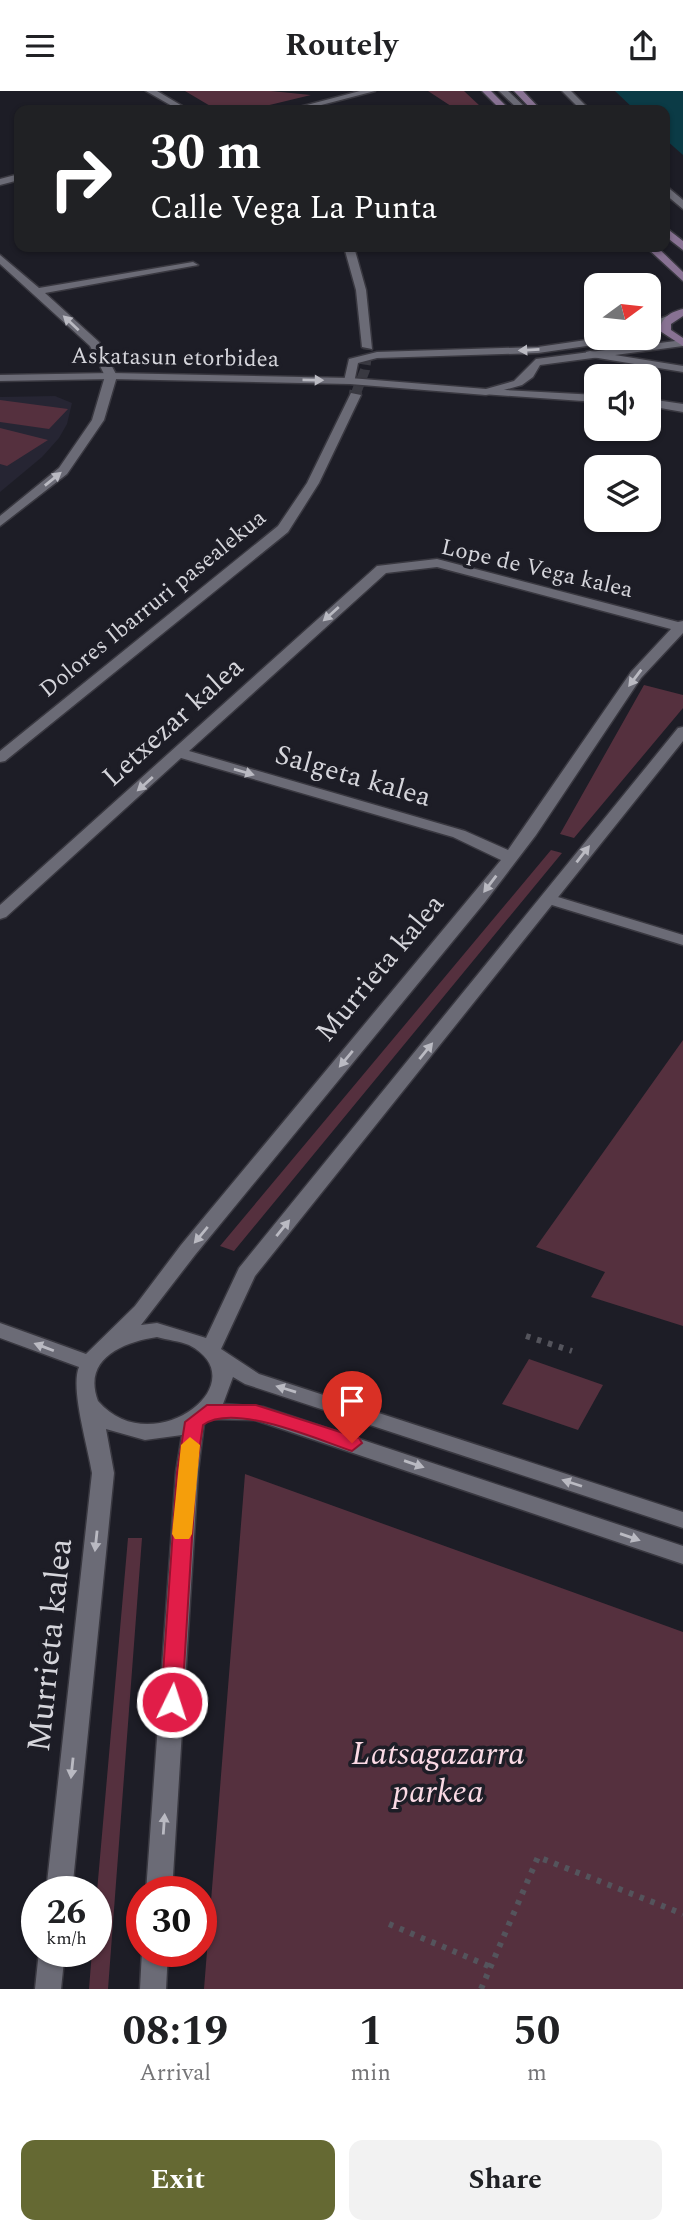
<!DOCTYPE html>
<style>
body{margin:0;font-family:Spectral,serif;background:#f2f2f2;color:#202124;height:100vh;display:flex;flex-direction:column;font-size:26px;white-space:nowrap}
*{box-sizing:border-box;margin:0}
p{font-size:23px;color:#757577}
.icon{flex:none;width:38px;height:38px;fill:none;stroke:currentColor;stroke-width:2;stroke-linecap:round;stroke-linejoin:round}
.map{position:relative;height:1898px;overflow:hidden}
.sheet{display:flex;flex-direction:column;background:#fff;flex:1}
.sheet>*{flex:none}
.banner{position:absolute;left:14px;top:14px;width:656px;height:147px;border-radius:14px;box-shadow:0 2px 5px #0004;background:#202124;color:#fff;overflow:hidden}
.needle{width:46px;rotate:75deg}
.controls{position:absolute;left:584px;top:182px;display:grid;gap:14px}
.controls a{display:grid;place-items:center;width:77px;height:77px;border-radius:14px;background:#fff;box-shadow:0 2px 5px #0004;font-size:35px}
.speed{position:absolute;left:21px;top:1785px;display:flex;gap:14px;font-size:35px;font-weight:700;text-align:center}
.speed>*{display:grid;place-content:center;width:91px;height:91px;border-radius:50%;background:#fff;box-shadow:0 2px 5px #0004;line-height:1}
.speed small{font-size:18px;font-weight:400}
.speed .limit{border:10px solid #d22;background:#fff;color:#111}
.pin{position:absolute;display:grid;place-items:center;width:60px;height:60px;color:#fff;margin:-72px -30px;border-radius:50% 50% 50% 0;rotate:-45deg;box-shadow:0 0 7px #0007}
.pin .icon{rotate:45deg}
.me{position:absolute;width:77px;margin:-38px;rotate:4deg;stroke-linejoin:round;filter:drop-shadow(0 0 5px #0008)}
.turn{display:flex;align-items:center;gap:24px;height:147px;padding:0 21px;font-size:32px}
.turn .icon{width:91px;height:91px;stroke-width:2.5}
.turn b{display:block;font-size:49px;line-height:60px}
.eta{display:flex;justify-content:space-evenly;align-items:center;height:119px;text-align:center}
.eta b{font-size:42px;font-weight:700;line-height:49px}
.cta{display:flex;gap:14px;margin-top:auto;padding:14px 21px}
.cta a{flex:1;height:80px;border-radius:14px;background:#656933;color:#fff;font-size:28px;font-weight:700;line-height:80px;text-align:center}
.cta a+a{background:#f2f2f2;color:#202124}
header{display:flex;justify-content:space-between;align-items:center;height:91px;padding:0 21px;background:#fff;font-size:32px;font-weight:700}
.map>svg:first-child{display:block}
.built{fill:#262533}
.green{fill:#55303e}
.water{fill:#0b3b46}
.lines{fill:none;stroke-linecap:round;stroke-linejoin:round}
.pedestrian-tunnel-far1{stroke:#393941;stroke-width:10;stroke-dasharray:10 5;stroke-linecap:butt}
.pedestrian-tunnel{stroke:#393941;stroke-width:13;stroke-dasharray:13 7;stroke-linecap:butt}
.service-casing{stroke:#393840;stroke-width:3}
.pedestrian-casing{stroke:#393840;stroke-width:3}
.minor-casing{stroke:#393840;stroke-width:3}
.tertiary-casing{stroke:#393840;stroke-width:3}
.secondary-casing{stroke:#393840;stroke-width:3}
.path{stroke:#54545c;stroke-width:6;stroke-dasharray:4.5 7;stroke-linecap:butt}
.service{fill:#6b6b76;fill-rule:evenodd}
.pedestrian{fill:#6b6b76;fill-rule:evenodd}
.minor{fill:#6b6b76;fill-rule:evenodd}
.tertiary{fill:#6b6b76;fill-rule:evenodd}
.secondary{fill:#887293;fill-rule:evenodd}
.oneway{fill:#babac2}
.route{fill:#e11d48;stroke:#92132f;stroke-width:2}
.slow{fill:#f59e0b}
.labels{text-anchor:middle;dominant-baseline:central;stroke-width:7;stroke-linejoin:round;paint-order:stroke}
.far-street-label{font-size:23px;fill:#d5d5db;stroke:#1d1d26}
.street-label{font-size:28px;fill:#d5d5db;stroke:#1d1d26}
.near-street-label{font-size:33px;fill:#d5d5db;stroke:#1d1d26}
.near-park-label{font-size:33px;font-style:italic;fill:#fbdae5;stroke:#1d1d26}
</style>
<header><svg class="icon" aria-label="menu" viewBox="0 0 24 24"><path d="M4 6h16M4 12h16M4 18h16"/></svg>Routely<svg class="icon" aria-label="share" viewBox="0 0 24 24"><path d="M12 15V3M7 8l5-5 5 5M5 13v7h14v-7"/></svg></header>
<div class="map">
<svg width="683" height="1898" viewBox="0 0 683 1898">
<rect width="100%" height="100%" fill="#1d1d26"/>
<path class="built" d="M 55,305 L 72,312 L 67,333 L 59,347 L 42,366 L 0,401 L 0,306 Z"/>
<path class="green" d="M 185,0 L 271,0 L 311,4 L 249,19 L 217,19 Z
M 428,0 L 464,0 L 481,16 L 457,19 Z
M 0,309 L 68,318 L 49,338 L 0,331 Z
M 0,337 L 48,349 L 7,375 L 0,373 Z
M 644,594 L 683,604 L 683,617 L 574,747 L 560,743 Z
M 551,759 L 562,762 L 234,1160 L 220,1155 Z
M 683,949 L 683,1235 L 591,1206 L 605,1181 L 536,1156 Z
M 529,1268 L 603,1294 L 578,1339 L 502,1313 Z
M 245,1383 L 683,1541 L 683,1898 L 204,1898 Z
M 128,1447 L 142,1447 L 108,1898 L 89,1898 L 92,1860 L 96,1860 L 96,1812 Z"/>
<path class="water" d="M 615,0 L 683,0 L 683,64 L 665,48 L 665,19 L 635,19 Z"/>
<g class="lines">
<path class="pedestrian-tunnel-far1" d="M 356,302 L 365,279 L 368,256"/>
<path class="pedestrian-tunnel" d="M 355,304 L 356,300"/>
<g class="service-casing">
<path id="service" d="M 562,0 L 571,0 L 590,19 L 581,19 Z
M 665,94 L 683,109 L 683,118 L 665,103 Z
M 548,803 L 683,844 L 683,854 L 542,811 L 540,808 L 542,805 Z"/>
</g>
<g class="pedestrian-casing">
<path id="pedestrian" d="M 146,0 L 157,0 L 189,19 L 179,19 Z
M 344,156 L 354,156 L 366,199 L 372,258 L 362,256 L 356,199 Z
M 351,302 L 361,304 L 319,392 L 288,441 L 5,670 L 0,671 L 0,660 L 278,435 L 307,392 Z"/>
</g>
<g class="minor-casing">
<path id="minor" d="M 0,164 L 39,197 L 193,171 L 198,174 L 45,202 L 99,251 L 117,285 L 104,329 L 67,383 L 0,435 L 0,425 L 59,377 L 92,329 L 105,285 L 90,255 L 0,173 Z
M 670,224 L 675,227 L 674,229 L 649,239 L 649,232 Z
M 600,247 L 627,247 L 621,250 L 538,262 L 377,267 L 358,272 L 354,292 L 344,290 L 349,268 L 377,261 L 538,256 Z
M 590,260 L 683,275 L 683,281 L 586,265 L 586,261 Z
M 486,298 L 597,304 L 597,311 L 482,303 L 480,301 Z
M 649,308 L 683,313 L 683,321 L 649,315 Z
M 437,468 L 678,531 L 683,530 L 683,542 L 641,587 L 536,744 L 485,811 L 195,1164 L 141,1234 L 157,1232 L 206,1247 L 239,1177 L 678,637 L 683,636 L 683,650 L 255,1185 L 221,1258 L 259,1283 L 683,1421 L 683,1437 L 245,1293 L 233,1286 L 223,1313 L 263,1316 L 683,1455 L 683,1473 L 255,1329 L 210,1328 L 204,1332 L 198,1381 L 172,1801 L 146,1801 L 176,1381 L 182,1344 L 145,1349 L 106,1338 L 114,1382 L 72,1801 L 46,1801 L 92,1382 C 88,1356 70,1297 79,1276 L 0,1247 L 0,1232 L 86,1263 L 135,1215 L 181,1154 L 501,769 L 453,746 L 181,667 L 6,826 L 0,828 L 0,814 L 377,475 ZM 437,476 L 671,538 L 631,581 L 508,759 L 465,740 L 189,660 L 386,482 ZM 157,1246 C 167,1249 180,1250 189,1254 C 260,1291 152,1373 98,1310 C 82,1268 123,1251 157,1246 Z
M 39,1860 L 65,1860 L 61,1898 L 35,1898 Z
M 142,1860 L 168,1860 L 166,1898 L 140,1898 Z"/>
</g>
<g class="tertiary-casing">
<path id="tertiary" d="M 360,0 L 375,0 L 302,19 L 288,19 Z
M 499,0 L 508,0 L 528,19 L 519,19 Z
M 19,83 L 19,89 L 0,94 L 0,88 Z
M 683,249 L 683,255 L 540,274 L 533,286 L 522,294 L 486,304 L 350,293 L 111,288 L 0,290 L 0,284 L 111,282 L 350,287 L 486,298 L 514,290 L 536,268 Z"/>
</g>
<g class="secondary-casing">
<path id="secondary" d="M 482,0 L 491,0 L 510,19 L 501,19 Z
M 514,0 L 523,0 L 541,19 L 532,19 Z
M 665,136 L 683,150 L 683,159 L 665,145 Z
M 646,156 L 657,156 L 683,181 L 683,190 Z
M 683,218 L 683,225 L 671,233 L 671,239 L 683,247 L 683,255 L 660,240 C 661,226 671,221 683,218 Z"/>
</g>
<path class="path" d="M 526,1245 L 572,1260
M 389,1833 L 491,1876
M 481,1898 L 538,1766 L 683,1823"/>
<use href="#service" class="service"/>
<use href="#pedestrian" class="pedestrian"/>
<use href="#minor" class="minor"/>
<use href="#tertiary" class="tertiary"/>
<use href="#secondary" class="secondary"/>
</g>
<defs><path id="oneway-solid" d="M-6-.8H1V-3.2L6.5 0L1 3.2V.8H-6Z" transform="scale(1.75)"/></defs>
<g class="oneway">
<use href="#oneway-solid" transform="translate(71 232) rotate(-137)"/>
<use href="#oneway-solid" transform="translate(529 259) rotate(177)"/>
<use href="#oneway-solid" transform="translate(313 289) rotate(1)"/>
<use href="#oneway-solid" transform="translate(53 388) rotate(-39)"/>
<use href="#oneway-solid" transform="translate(331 523) rotate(138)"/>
<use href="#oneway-solid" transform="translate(635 587) rotate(127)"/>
<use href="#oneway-solid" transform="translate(244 681) rotate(16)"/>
<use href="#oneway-solid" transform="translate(145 693) rotate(138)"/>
<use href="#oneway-solid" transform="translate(583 763) rotate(-52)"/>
<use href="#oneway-solid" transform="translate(490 793) rotate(127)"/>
<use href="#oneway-solid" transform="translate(426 960) rotate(-51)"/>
<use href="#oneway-solid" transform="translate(346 968) rotate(130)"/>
<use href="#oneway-solid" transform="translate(283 1137) rotate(-51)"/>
<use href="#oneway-solid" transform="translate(201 1144) rotate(130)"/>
<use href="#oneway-solid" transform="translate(44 1256) rotate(-159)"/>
<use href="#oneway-solid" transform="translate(286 1298) rotate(-163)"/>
<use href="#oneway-solid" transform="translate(414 1373) rotate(19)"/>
<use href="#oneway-solid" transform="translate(572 1392) rotate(-162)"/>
<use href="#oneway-solid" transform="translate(630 1446) rotate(19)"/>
<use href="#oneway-solid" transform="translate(96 1450) rotate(96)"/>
<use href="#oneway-solid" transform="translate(72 1677) rotate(96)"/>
<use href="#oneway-solid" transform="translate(164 1733) rotate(-86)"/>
</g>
<path class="route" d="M 207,1314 L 256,1314 L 359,1347 L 362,1352 L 352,1360 C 318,1349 234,1311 203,1334 L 196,1381 L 182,1611 L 179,1617 L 172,1620 L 164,1617 L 161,1611 L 177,1381 L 185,1331 Z"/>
<path class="slow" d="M 190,1346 L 200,1354 L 192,1443 L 189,1448 L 175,1448 L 172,1443 L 181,1354 Z"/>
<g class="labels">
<g class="far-street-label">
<text transform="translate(175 267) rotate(1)">Askatasun etorbidea</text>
<text transform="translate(537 478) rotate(13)">Lope de Vega kalea</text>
<text transform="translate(153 513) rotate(-39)">Dolores Ibarruri pasealekua</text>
</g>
<g class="street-label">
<text transform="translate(173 631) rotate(-42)">Letxezar kalea</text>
<text transform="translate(353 685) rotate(16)">Salgeta kalea</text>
<text transform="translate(380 877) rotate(-50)">Murrieta kalea</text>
</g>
<g class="near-street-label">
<text transform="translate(50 1554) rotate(-84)">Murrieta kalea</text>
</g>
<g class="near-park-label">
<text x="438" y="1663">Latsagazarra<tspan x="438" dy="38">parkea</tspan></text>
</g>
</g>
</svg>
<div class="controls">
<a><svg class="needle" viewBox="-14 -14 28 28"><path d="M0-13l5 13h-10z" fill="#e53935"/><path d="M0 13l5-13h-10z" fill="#757577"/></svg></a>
<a><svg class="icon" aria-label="sound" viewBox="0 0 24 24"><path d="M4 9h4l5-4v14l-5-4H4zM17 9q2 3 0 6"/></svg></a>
<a><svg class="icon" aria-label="layers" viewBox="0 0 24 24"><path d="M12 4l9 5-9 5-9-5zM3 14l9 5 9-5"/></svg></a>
</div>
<div class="speed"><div>26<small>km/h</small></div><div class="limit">30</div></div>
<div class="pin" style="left:352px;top:1352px;background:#d93025"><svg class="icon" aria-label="arrive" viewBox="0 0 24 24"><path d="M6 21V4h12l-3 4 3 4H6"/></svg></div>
<svg class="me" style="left:172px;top:1611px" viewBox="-20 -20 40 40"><circle r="17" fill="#e11d48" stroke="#fff" stroke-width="3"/><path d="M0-11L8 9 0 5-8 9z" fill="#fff"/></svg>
<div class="banner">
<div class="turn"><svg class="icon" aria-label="right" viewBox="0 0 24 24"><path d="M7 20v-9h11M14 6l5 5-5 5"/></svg><div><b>30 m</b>Calle Vega La Punta</div></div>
</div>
</div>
<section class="sheet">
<div class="eta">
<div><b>08:19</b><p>Arrival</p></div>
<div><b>1</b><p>min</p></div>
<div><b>50</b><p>m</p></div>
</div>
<div class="cta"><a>Exit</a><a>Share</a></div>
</section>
